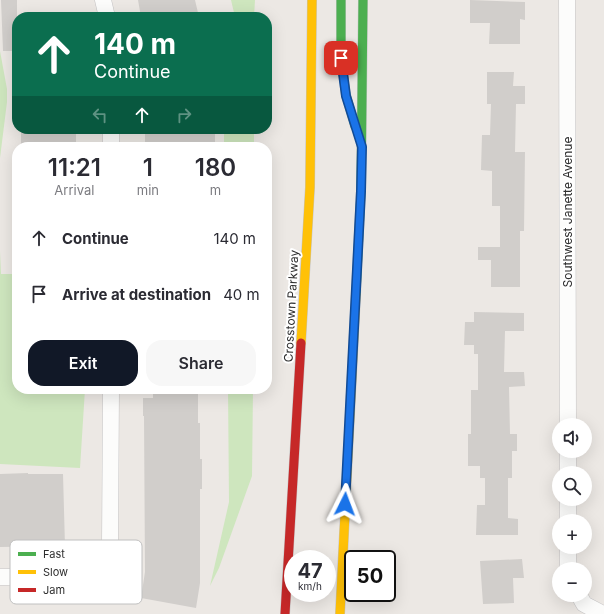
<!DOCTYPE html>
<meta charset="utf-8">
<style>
body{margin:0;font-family:Inter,sans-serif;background:#f7f7f7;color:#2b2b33;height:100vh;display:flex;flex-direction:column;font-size:15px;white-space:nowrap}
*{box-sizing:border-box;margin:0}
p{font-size:13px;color:#7c7c81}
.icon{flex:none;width:22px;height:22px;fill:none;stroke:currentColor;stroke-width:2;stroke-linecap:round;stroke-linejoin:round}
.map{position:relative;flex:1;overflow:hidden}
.side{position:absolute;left:12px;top:142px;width:260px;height:252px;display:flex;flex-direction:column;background:#fff;border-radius:16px;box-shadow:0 4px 16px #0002}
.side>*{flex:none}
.banner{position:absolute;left:12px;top:12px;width:260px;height:122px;border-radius:16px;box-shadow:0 4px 16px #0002;background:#0b6e4f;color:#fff;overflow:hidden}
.controls{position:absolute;left:552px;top:418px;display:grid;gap:8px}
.controls a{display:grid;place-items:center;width:40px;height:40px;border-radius:50%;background:#fff;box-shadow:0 4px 16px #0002;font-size:20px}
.speed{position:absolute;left:284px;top:550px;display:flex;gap:8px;font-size:20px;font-weight:700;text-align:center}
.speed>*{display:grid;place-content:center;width:52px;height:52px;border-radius:50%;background:#fff;box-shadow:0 4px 16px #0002;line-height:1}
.speed small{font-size:10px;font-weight:400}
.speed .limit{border:2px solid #111;border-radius:6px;background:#fff;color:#111}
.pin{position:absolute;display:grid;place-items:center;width:34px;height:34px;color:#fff;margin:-17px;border-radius:8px;box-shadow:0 2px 6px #0006}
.me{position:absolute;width:44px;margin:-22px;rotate:3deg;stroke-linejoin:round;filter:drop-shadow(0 0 3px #0008)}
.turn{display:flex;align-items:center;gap:14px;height:84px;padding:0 16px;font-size:18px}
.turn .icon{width:52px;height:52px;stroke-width:2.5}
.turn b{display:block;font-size:28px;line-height:34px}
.lanes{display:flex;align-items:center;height:38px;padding:0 16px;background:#0003;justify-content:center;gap:20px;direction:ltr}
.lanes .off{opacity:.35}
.eta{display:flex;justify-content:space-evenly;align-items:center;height:68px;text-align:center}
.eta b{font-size:24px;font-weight:600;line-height:28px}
.action{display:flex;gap:8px;margin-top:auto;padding:8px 16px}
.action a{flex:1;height:46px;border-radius:16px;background:#111827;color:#fff;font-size:16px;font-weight:600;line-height:46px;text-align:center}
.action a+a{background:#f7f7f7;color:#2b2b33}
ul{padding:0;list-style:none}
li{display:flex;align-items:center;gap:12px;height:56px;padding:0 16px}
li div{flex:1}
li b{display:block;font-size:15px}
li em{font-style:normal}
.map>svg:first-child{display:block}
.green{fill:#cee6be}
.building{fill:#d1cecb}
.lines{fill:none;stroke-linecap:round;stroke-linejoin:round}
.street-casing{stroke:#c5c4c5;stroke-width:17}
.fast-casing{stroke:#c5c4c5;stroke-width:10}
.slow-casing{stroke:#c5c4c5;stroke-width:10}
.jam-casing{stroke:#c5c4c5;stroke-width:10}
.street{stroke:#fcfcfb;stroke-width:16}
.fast{stroke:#4caf50;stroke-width:9}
.slow{stroke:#ffc107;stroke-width:9}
.jam{stroke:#c62828;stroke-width:9}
.route-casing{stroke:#114b97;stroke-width:10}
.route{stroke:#1a73e8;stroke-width:7}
.labels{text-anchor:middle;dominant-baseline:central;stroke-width:4;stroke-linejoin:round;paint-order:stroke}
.street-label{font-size:12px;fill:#2e2e2e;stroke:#fff}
.key{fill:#fff;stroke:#c0c0c0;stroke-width:1}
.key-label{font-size:11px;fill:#2e2e2e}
</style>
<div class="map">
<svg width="604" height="614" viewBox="0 0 604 614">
<rect width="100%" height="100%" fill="#ece8e4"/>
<path class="green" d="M 231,0 L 255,0 L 254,17 L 235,17 Z
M 0,51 L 7,89 L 7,102 L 0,158 Z
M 224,129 L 254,129 L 254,147 L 224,147 Z
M 0,251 L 1,274 L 17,274 L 17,389 L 85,389 L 80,468 L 0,464 Z
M 228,389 L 253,389 L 252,476 L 219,568 L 210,586 L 229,502 Z"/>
<path class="building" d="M 1,0 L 17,0 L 17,51 L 3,51 Z
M 138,0 L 195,0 L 199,17 L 141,17 Z
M 470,0 L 525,2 L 525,20 L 520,19 L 520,44 L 489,44 L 490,23 L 470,23 Z
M 487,72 L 514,72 L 513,86 L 525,86 L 525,104 L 516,104 L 515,152 L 525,152 L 524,231 L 520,231 L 520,287 L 491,287 L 491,260 L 478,260 L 478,247 L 500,247 L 500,206 L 492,206 L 492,171 L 481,170 L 482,135 L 490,135 L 491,104 L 487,104 Z
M 76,132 L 76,147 L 21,147 L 21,133 Z
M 145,132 L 215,132 L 215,147 L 145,147 Z
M 474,312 L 524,313 L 524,331 L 505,331 L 504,372 L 524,372 L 525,386 L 509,387 L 510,434 L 517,434 L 517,451 L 512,451 L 512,478 L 508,478 L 508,518 L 518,519 L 518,535 L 476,535 L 477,505 L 485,505 L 485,478 L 480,478 L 480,466 L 468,466 L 468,434 L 471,434 L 471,390 L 478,390 L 478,354 L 474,354 L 474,345 L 464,345 L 465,322 L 474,322 Z
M 153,389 L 198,389 L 198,423 L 200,423 L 200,459 L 202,459 L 202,489 L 200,489 L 200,583 L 196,608 L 141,598 L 145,572 L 144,416 L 143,416 L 143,398 L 153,398 Z
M 28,473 L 28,474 L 63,474 L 65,546 L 0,547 L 0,474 Z
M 522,559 L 524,578 L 513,578 L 514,603 L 483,604 L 480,561 Z"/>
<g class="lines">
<g class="street-casing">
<path id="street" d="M 103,0 L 107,17
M 567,0 L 568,425
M 111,147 L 111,129
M 568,451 L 568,473
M 568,499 L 568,521
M 568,547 L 568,569
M 0,577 C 17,577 33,576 50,577 C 63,577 81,584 93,577 C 104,571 108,557 110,546 L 111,389
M 579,595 L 584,604 L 603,614"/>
</g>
<g class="fast-casing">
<path id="fast" d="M 341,0 L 341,58 L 346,95 L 355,126
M 356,294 L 361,191 L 363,0"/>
</g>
<g class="slow-casing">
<path id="slow" d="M 301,343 L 310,187 L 312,0
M 340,614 L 356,294"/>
</g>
<g class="jam-casing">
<path id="jam" d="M 285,614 L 301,343"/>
</g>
<use href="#street" class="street"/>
<use href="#fast" class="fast"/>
<use href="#slow" class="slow"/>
<use href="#jam" class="jam"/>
</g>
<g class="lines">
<g class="route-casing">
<path id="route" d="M 341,58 L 346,96 L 362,147 L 361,191 L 345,504"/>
</g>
<use href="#route" class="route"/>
</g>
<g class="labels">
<g class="street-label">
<text transform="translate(567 212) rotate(-90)">Southwest Janette Avenue</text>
<text transform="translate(291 306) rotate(-87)">Crosstown Parkway</text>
</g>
</g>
<rect x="10" y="540" width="132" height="64" rx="6" class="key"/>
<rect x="18" y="552" width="18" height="4" fill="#4caf50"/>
<rect x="18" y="570" width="18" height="4" fill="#ffc107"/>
<rect x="18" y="588" width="18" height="4" fill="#c62828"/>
<g class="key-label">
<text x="43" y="558">Fast</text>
<text x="43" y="576">Slow</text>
<text x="43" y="594">Jam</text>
</g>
</svg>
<div class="controls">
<a><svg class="icon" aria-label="sound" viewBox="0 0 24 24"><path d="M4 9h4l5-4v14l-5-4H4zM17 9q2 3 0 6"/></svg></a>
<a><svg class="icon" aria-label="search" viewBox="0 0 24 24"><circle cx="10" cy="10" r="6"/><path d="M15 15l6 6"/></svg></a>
<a>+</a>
<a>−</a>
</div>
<div class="speed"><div>47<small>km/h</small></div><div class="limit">50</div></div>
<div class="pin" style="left:341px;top:58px;background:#d93025"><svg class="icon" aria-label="arrive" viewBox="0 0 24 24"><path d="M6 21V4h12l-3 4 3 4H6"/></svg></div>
<svg class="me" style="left:345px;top:504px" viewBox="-20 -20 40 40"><path d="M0-17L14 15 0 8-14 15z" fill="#1a73e8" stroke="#fff" stroke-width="4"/></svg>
<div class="banner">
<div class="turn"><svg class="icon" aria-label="ahead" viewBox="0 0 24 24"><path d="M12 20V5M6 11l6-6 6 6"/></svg><div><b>140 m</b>Continue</div></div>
<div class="lanes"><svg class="icon off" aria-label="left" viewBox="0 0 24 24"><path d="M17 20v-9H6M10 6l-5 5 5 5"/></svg><svg class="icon" aria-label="ahead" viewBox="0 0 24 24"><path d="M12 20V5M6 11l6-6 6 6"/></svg><svg class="icon off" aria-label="right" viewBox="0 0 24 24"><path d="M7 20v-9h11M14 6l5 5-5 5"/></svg></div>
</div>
<section class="side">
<div class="eta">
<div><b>11:21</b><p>Arrival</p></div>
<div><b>1</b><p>min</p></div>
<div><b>180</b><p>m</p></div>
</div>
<ul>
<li><svg class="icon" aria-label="ahead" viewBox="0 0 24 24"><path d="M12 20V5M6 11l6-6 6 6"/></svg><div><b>Continue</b></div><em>140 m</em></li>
<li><svg class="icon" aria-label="arrive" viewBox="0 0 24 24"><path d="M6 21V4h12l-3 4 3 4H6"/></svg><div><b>Arrive at destination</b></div><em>40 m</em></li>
</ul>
<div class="action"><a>Exit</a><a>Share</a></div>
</section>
</div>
